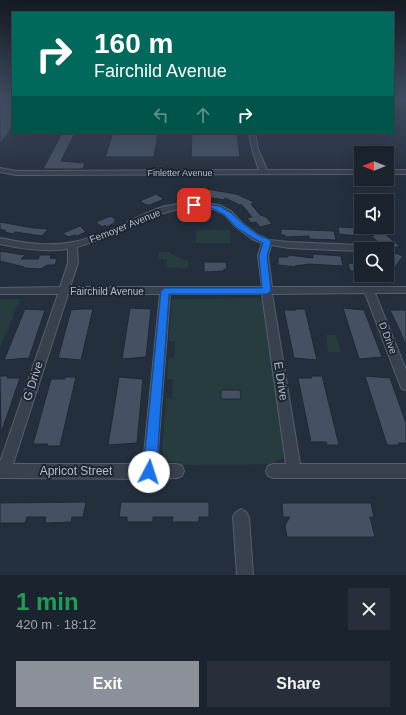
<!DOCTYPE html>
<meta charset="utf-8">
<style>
body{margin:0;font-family:Helvetica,sans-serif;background:#282f3a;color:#f1f3f6;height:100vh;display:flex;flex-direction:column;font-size:15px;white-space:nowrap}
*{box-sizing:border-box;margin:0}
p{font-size:13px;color:#a0a4aa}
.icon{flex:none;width:22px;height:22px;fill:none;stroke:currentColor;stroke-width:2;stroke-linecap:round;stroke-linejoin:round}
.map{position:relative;height:575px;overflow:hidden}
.panel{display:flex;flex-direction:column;background:#1b232e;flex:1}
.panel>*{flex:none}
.hud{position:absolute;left:12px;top:12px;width:382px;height:122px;border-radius:0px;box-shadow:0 4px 16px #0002,0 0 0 1px #39404a;background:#00695c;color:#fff;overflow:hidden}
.needle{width:26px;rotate:270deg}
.fabs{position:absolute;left:354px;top:146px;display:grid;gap:8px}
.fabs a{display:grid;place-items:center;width:40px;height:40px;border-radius:0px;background:#1b232e;box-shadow:0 4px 16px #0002,0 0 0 1px #39404a;font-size:20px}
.pin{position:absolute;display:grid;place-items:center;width:34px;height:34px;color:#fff;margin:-17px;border-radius:8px;box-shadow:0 2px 6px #0006}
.me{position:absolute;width:44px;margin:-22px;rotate:5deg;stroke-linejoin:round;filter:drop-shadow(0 0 3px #0008)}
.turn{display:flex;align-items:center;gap:14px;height:84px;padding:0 16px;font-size:18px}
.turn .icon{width:52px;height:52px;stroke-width:2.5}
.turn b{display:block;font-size:28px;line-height:34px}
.lanes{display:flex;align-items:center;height:38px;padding:0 16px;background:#0003;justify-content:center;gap:20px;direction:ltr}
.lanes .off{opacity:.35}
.round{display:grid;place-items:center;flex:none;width:42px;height:42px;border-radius:0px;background:#282f3a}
.headline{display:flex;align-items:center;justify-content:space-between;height:68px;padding:0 16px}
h1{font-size:24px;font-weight:800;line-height:30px;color:#1e9e55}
.action{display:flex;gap:8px;margin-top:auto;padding:8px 16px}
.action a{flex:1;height:46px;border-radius:0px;background:#8c9099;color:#fff;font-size:16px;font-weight:800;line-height:46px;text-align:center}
.action a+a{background:#282f3a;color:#f1f3f6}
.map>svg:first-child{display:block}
.green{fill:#263c3f;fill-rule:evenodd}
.building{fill:#455162;stroke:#1f2835}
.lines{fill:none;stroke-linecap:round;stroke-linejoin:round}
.minor-casing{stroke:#565f6c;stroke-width:2}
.minor{fill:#38414e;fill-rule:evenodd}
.route{fill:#1a73e8;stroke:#114b97}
.labels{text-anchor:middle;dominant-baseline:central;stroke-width:4;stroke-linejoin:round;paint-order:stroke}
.far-street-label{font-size:9px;fill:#b4bcc9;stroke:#1d2633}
.street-label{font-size:10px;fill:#b4bcc9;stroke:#1d2633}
.near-street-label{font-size:12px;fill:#b4bcc9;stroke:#1d2633}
</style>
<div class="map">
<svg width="406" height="575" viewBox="0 0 406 575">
<rect width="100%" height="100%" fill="#242f3e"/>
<path class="green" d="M 196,230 L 230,230 L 231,243 L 196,243 Z
M 159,252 L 170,252 L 172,255 L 188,261 L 188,269 L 167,267 L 167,259 L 158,259 Z
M 259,298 L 263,301 L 284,451 L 284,455 L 281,460 L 274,462 L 274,464 L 179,465 L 179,462 L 163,461 L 162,452 L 166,398 L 172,398 L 173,379 L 167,379 L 168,358 L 174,358 L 175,341 L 169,341 L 172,300 L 176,299 ZM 240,390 L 241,399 L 221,399 L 221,391 Z
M 0,299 L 20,299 L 0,348 Z
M 326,335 L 336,335 L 341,352 L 328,352 Z"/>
<path class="building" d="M 0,103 L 13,103 L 13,126 L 0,144 Z
M 62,133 L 75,133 L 61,161 L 85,163 L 83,169 L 43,169 Z
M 113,133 L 158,133 L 154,157 L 105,157 Z
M 192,133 L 237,133 L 240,157 L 191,157 Z
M 207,189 L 236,194 L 254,202 L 251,204 L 260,215 L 266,217 L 272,224 L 260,227 L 256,222 L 251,223 L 247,218 L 252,217 L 241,204 L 240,205 L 225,198 L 224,200 L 202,196 Z
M 156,194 L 164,199 L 150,205 L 146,205 L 140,201 Z
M 111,216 L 116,220 L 114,221 L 115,223 L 106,227 L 105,225 L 102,227 L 96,222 Z
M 0,222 L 33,228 L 48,229 L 42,236 L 15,232 L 13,234 L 4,232 L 6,231 L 0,229 Z
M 80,226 L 86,232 L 77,236 L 75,235 L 68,237 L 63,233 Z
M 338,227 L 363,228 L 365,235 L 358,234 L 358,236 L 339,234 Z
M 281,229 L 334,231 L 336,240 L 309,239 L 309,236 L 285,237 L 285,235 L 281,235 Z
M 383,232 L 391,239 L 400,246 L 387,250 L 371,236 Z
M 387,250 L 403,256 L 393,270 L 387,268 Z
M 0,251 L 25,255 L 21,259 L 38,259 L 40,255 L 51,255 L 50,258 L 57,259 L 55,265 L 47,265 L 41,269 L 24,268 L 24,267 L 0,261 Z
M 313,254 L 341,256 L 343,266 L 309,264 L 295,266 L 296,267 L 278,265 L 278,257 L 288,257 L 288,255 L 313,258 Z
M 204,262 L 226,262 L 227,269 L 224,269 L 224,271 L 204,272 Z
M 348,263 L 361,264 L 361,271 L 350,271 Z
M 130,308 L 151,309 L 146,357 L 122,359 Z
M 343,308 L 364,310 L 382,357 L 359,359 Z
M 25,309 L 45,310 L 29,358 L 4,360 Z
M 83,309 L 93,309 L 81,360 L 58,358 L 71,310 Z
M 296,309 L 305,309 L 317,360 L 294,358 L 284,310 L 296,310 Z
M 390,310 L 406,310 L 406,346 L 400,331 Z
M 0,376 L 8,376 L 7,378 L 20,378 L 1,433 Z
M 311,376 L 322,376 L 339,445 L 327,445 L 326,442 L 311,442 L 298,378 L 312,378 Z
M 365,376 L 390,378 L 406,423 L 406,443 L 398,443 L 399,445 L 387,445 Z
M 65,377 L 76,377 L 60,446 L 47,446 L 48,444 L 33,444 L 51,379 L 65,379 Z
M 119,377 L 143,379 L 137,443 L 108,445 Z
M 221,390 L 240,390 L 241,399 L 221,399 Z
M 86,502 L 83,517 L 72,517 L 71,522 L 45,523 L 46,517 L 27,517 L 25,523 L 0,523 L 0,503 Z
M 121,502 L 209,502 L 209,517 L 199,517 L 199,522 L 172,522 L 173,517 L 153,517 L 153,522 L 127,522 L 127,517 L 119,517 Z
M 282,503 L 371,503 L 374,517 L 370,517 L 375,537 L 287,537 L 285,525 L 290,517 L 283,517 Z"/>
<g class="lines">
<g class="minor-casing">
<path id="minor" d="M 249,133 L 255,133 L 258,149 L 267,170 L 361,170 L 361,174 L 16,175 L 0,172 L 0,168 L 16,171 L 259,170 L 252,149 Z
M 387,170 L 406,170 L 406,174 L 387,174 Z
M 186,203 L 202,203 L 219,205 L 231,211 L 242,223 L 258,235 L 269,240 L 289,242 L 359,245 L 364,248 L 359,251 L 289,248 L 271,245 L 268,256 L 272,287 L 406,287 L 406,293 L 375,293 L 406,370 L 406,390 L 402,389 L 400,385 L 365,293 L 272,294 L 300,464 L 406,464 L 406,478 L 273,478 L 268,476 L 266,471 L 268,466 L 273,464 L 286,464 L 262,294 L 170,294 L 157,464 L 177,464 L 182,466 L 184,471 L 182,476 L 177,478 L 149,479 L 0,478 L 0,462 L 58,294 L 0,294 L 0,288 L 60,287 L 68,263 L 68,249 C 45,252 22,249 0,244 L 0,238 C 24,243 49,247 73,242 C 105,236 132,218 162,207 C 169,205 178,204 186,203 ZM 186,207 L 214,209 L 225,215 L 236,227 L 252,239 L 262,243 L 258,256 L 262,287 L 70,287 L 78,263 L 77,247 C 114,237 148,215 186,207 ZM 68,294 L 160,294 L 143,464 L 13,464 Z
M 241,509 L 246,512 L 249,517 L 253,575 L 237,575 L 233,517 L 236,512 Z"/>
</g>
<use href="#minor" class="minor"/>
</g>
<linearGradient id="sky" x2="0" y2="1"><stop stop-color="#141a22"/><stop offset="0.55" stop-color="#3f4d63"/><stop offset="1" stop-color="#3f4d63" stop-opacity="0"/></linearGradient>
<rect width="406" height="180" fill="url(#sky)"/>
<path class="route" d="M 191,203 L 219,206 L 230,212 L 242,223 L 258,235 L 270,240 L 271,242 L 267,256 L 271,291 L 267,294 L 169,294 L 156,472 L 154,476 L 149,478 L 145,476 L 143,472 L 161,291 L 165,288 L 262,288 L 259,256 L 263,243 L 253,238 L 236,227 L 225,215 L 214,209 L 191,206 Z"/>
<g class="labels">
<g class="far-street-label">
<text x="180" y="173">Finletter Avenue</text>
</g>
<g class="street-label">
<text transform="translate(125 226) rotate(-22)">Femoyer Avenue</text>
<text x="107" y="291">Fairchild Avenue</text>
<text transform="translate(388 338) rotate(69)">D Drive</text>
</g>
<g class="near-street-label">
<text transform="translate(33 381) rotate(-72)">G Drive</text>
<text transform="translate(281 381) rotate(81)">E Drive</text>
<text x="76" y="471">Apricot Street</text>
</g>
</g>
</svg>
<div class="fabs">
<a><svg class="needle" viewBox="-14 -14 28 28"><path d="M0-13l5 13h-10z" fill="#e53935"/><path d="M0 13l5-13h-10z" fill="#a0a4aa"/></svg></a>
<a><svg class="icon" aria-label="sound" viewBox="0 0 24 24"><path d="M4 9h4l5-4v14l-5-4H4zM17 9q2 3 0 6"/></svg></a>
<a><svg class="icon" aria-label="search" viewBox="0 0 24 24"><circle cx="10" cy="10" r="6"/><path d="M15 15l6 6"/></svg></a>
</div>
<div class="pin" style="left:194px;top:205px;background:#d93025"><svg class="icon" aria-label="arrive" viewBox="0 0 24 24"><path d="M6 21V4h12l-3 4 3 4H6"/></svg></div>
<svg class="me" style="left:149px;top:472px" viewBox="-20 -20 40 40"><circle r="19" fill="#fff"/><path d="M0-13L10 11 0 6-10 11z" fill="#1a73e8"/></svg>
<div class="hud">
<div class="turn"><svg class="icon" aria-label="right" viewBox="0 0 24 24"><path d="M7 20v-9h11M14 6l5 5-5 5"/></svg><div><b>160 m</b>Fairchild Avenue</div></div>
<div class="lanes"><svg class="icon off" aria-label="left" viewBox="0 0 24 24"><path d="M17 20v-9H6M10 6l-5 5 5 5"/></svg><svg class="icon off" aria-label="ahead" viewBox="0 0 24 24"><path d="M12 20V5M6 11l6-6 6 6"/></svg><svg class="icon" aria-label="right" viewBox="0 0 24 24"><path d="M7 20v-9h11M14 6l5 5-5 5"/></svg></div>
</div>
</div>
<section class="panel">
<div class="headline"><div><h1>1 min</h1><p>420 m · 18:12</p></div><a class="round"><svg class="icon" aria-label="close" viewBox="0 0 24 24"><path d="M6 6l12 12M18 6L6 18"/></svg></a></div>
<div class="action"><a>Exit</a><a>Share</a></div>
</section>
